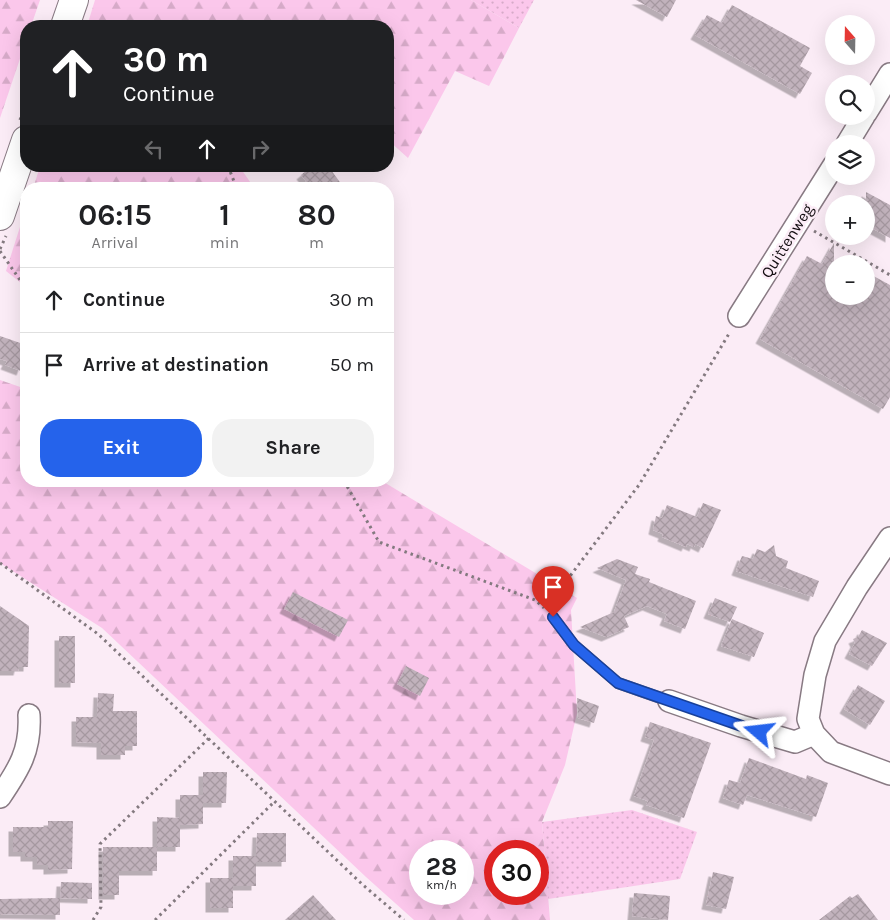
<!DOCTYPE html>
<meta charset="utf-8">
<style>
body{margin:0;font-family:Karla,sans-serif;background:#f2f2f2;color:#202124;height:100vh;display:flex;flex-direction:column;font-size:19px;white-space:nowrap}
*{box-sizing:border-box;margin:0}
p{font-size:16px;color:#757577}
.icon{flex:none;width:28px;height:28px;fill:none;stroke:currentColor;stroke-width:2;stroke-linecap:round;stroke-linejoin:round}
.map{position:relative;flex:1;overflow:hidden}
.details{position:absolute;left:20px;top:182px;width:374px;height:305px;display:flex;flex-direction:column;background:#fff;border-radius:20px;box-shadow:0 5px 20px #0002}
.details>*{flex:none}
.guide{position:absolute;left:20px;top:20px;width:374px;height:152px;border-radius:20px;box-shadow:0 5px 20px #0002;background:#202124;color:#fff;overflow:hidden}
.needle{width:32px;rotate:340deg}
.fabs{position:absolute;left:825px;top:15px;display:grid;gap:10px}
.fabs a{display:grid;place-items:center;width:50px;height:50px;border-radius:50%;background:#fff;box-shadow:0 5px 20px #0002;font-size:25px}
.speed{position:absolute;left:409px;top:840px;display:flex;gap:10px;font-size:25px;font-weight:700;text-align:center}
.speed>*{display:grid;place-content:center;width:65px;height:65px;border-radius:50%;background:#fff;box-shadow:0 5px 20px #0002;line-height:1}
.speed small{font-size:12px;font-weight:400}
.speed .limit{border:8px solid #d22;background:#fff;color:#111}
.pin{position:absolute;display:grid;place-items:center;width:42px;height:42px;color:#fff;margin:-51px -21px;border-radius:50% 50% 50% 0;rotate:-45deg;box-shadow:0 0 5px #0007}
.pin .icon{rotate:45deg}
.me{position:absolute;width:55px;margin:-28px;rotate:287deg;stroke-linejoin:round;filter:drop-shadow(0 0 4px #0008)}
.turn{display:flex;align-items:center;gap:18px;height:105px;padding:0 20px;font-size:22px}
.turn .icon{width:65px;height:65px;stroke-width:2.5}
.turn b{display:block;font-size:35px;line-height:42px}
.lanes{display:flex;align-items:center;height:48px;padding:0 20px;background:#0003;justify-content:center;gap:25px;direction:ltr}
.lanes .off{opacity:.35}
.eta{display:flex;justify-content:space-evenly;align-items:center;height:85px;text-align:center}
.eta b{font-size:30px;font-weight:700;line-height:35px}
.primary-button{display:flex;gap:10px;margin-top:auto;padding:10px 20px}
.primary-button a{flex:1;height:58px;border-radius:20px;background:#2563eb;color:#fff;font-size:20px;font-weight:700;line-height:58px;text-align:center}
.primary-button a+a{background:#f2f2f2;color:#202124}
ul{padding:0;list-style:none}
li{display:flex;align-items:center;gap:15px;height:65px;padding:0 20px;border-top:1px solid #e0e0e0}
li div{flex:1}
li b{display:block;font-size:19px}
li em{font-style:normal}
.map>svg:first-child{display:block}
.grass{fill:url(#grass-dots)}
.forest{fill:url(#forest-firs);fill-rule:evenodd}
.building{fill:url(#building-cross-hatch);filter:url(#shadow)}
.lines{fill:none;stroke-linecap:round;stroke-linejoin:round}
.service-casing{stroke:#887a83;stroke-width:12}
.minor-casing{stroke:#887a83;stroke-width:24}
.secondary-casing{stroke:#887a83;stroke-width:30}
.path{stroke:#83797f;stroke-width:3;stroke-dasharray:2.5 4;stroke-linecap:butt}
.service{stroke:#fff;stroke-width:10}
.minor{stroke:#fff;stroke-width:21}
.secondary{stroke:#fff;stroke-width:28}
.route-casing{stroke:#184099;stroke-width:12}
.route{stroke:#2563eb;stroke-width:9}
.labels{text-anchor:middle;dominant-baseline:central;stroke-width:5;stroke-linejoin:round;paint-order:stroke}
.street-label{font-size:16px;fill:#110c0f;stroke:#fbecf6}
</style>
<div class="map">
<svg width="890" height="920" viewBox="0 0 890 920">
<defs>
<pattern id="grass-dots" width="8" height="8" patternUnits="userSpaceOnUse" patternTransform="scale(1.25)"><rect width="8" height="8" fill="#fbc7eb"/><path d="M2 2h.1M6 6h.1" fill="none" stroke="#d6aac8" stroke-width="1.8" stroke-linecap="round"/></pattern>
<pattern id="forest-firs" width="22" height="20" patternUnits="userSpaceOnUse" patternTransform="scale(1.25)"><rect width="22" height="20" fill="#fbc7eb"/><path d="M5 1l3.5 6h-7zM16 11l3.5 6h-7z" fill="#d6aac8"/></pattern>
<pattern id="building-cross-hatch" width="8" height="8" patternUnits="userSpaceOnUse" patternTransform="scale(1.25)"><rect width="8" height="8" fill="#c1b2bc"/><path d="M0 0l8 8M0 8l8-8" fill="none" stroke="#a598a0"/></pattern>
<filter id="shadow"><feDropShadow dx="-4.5" dy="4.5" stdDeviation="0" flood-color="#0004"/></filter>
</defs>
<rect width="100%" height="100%" fill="#fbecf6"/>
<path class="grass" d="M 471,0 L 534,0 L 519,28 Z
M 632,810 L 697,832 L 680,879 L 548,899 L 542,822 Z"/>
<path class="forest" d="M 0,0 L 40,0 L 31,26 L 26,26 L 26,41 L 0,118 Z
M 95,0 L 471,0 L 519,28 L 489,86 L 455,71 L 408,158 L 388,140 L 388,26 L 87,26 Z
M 40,166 L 239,166 L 255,189 L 33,189 Z
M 26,208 L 26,287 L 6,271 Z
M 0,380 L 26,389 L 26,481 L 382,481 L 577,598 L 571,610 L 577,713 L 565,765 L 542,822 L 550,920 L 414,920 L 366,877 L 102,628 L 0,563 ZM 420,851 L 462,851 L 462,894 L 420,894 ZM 495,851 L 538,851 L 538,894 L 495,894 Z"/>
<path class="building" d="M 636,0 L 676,0 L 667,17 Z
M 732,5 L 810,48 L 800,66 L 812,73 L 800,94 L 695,35 L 707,15 L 722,23 Z
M 312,166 L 328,166 L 345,189 L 312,189 L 301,175 Z
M 866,192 L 890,205 L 890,238 L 866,225 Z
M 834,243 L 834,296 L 866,296 L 866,272 L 890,285 L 890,397 L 883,409 L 760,339 L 807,256 L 822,264 Z
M 0,336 L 26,345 L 26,358 L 21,371 L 5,365 L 7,361 L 0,359 Z
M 703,503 L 721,510 L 703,548 L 695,544 L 694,547 L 687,544 L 686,547 L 662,537 L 663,534 L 653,530 L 656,516 L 662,518 L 667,505 L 697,517 Z
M 774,545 L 776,556 L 788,561 L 786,568 L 819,581 L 813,597 L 736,571 L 742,556 L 753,559 L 757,549 L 765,552 Z
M 617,559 L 638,567 L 635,574 L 650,579 L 649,582 L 696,601 L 685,629 L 664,621 L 667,614 L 647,606 L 624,616 L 629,627 L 606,637 L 580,627 L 614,612 L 626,580 L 597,568 Z
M 293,592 L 348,620 L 339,637 L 284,609 Z
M 715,598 L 737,607 L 730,622 L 708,614 Z
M 0,606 L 29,626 L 28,667 L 19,667 L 18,671 L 0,671 Z
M 732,619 L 764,633 L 754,657 L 721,646 Z
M 862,630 L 887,643 L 872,666 L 849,654 L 855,643 L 853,639 L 858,637 Z
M 59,636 L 75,636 L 75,683 L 59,683 Z
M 406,666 L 429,678 L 420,696 L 397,684 Z
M 858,685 L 885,701 L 870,725 L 844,709 Z
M 98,693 L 114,694 L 113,711 L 137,711 L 137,746 L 125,746 L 125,755 L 101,755 L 101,743 L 76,742 L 76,717 L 97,717 Z
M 577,698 L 599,706 L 594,723 L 578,718 Z
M 650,722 L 711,743 L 684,818 L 646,805 L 648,801 L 634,796 L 654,740 L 645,737 Z
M 749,758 L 806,779 L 807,775 L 828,783 L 816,817 L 747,795 L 743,805 L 723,798 L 729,780 L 740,783 Z
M 203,772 L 227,772 L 226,803 L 203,803 L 203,824 L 180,825 L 180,847 L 157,847 L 157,817 L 180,818 L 180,795 L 203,795 Z
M 48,821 L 73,821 L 72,869 L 48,870 L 48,865 L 37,865 L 37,857 L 25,857 L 25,852 L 13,852 L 13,827 L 48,827 Z
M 257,833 L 286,833 L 286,862 L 256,862 L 256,886 L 233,886 L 233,908 L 210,908 L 210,878 L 233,878 L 233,881 L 233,856 L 256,856 Z
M 103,847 L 157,847 L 157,871 L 119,871 L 119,895 L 103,895 Z
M 713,872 L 734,877 L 726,909 L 706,905 Z
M 61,882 L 92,883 L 92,899 L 60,898 Z
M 634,893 L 670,896 L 668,920 L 632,916 Z
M 858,894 L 878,920 L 819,920 L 850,896 L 852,898 Z
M 313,895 L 336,920 L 285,920 Z
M 60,898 L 60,915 L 0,914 L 0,899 Z"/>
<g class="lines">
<g class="service-casing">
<path id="service" d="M 553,617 L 574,645 L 618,683 L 669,701"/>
</g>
<g class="minor-casing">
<path id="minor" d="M 866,113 L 890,74
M 847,144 L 864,116
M 739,316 L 834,165
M 890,538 L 857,587 L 825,641 L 815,675 L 808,719 L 814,734 L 831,752 L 890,774
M 669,701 L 741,726 L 795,742 L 814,734
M 0,797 C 19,769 31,750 29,715"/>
</g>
<g class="secondary-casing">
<path id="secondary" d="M 65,26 L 74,0
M 0,216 L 26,140"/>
</g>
<path class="path" d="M 20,120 L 26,101
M 228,166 L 237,189
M 814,231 L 890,275
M 0,249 L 6,236
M 0,251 L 20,280 L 26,284
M 344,481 L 379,542 L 535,600 L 544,608
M 0,563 L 98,634 L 363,885 L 404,920
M 560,606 L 567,580 L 639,485 L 730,332
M 93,920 L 101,907 L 100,844 L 209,738
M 155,920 L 275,801"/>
<use href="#service" class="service"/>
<use href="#minor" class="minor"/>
<use href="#secondary" class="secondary"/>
</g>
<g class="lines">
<g class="route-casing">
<path id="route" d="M 553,617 L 574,645 L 618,683 L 759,732"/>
</g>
<use href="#route" class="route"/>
</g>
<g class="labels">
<g class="street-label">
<text transform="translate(787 241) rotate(-58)">Quittenweg</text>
</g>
</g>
</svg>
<div class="fabs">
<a><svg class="needle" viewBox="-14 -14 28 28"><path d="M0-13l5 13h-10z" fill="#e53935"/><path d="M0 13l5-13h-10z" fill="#757577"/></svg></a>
<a><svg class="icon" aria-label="search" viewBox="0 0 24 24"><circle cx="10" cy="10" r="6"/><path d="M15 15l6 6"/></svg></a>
<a><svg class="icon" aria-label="layers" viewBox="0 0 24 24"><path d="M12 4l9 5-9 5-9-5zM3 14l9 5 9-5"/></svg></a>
<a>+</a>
<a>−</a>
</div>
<div class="speed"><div>28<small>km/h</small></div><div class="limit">30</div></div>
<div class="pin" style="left:553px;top:617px;background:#d93025"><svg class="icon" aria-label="arrive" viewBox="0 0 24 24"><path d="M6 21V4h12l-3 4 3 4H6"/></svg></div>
<svg class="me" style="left:759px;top:732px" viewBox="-20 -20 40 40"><path d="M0-17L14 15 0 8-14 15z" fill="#2563eb" stroke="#fff" stroke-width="4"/></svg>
<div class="guide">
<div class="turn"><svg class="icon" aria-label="ahead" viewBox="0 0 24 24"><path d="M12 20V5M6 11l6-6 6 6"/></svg><div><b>30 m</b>Continue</div></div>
<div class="lanes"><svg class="icon off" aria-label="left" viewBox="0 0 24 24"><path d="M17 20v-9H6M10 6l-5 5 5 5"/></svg><svg class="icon" aria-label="ahead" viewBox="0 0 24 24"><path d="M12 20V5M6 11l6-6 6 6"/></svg><svg class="icon off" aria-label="right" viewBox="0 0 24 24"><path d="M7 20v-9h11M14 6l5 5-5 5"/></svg></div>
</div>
<section class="details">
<div class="eta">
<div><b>06:15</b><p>Arrival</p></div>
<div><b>1</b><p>min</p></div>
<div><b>80</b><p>m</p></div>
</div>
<ul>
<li><svg class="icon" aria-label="ahead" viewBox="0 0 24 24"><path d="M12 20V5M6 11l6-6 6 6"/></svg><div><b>Continue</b></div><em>30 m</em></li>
<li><svg class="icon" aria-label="arrive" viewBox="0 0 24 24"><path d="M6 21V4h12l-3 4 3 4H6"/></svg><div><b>Arrive at destination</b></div><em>50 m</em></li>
</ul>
<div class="primary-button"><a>Exit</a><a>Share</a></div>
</section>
</div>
